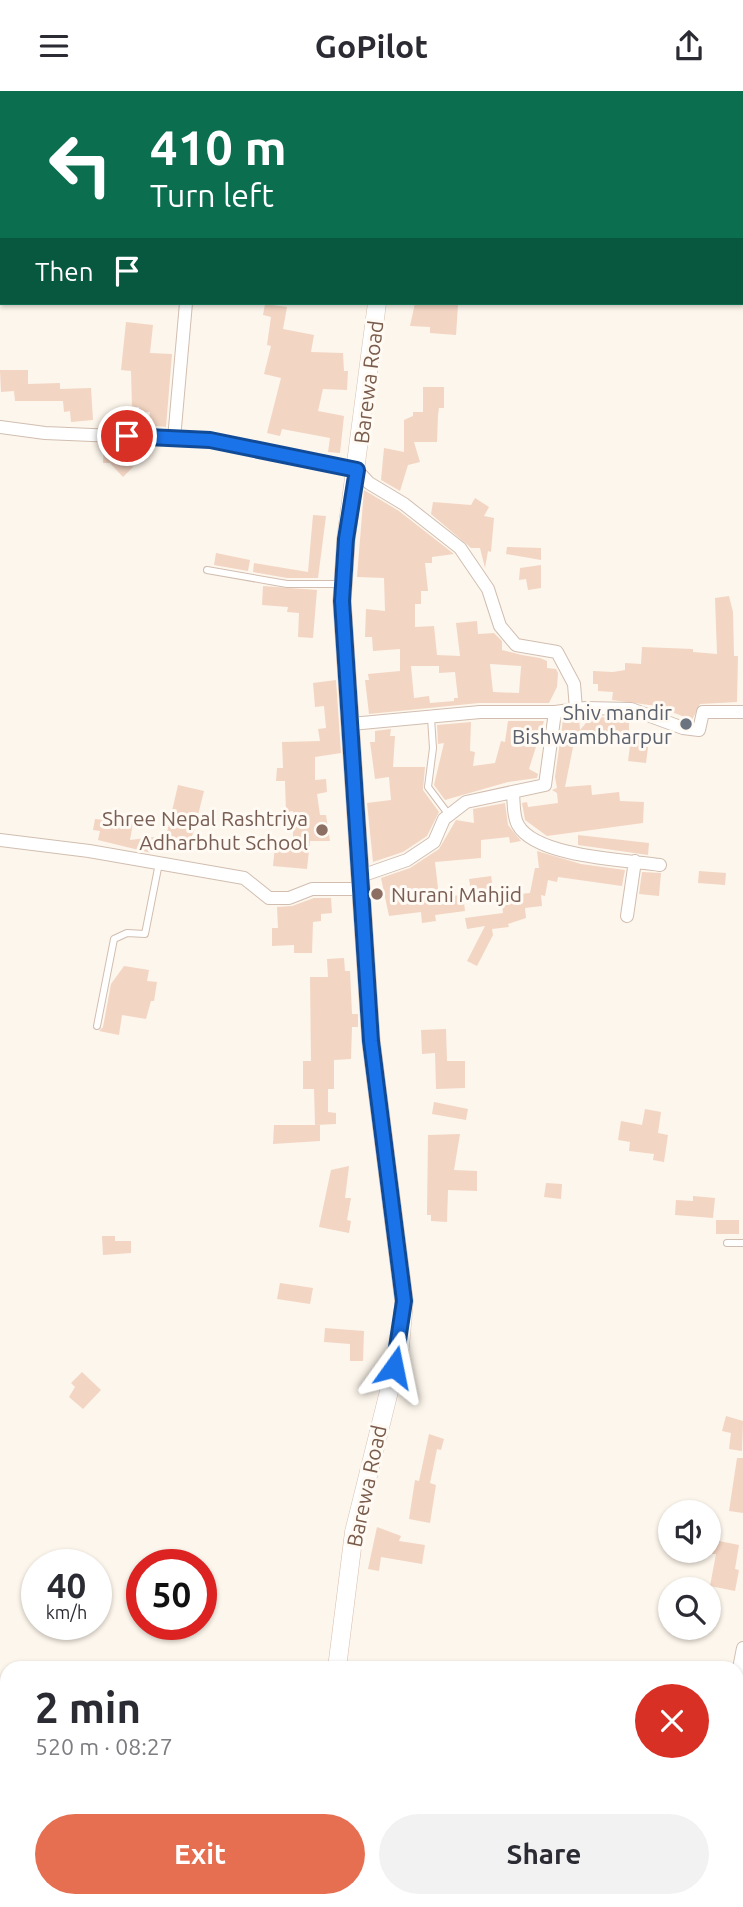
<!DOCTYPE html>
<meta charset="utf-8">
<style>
body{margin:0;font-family:Ubuntu,sans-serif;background:#f2f2f3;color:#2b2b33;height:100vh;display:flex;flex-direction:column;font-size:26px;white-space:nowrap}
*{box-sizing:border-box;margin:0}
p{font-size:23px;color:#7c7c81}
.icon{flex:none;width:38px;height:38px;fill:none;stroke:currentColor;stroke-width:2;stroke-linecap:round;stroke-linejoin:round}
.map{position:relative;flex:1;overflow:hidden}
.panel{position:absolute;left:0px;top:1570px;width:744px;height:247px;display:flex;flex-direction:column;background:#fff;border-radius:21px 21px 0 0;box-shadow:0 2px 5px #0004}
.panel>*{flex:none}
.top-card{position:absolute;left:0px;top:0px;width:744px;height:214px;box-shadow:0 2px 5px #0004;background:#0b6e4f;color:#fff;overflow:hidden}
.controls{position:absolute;left:658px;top:1409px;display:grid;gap:14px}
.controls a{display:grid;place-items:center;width:63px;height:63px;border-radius:50%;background:#fff;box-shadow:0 2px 5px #0004;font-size:35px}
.speed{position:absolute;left:21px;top:1458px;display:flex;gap:14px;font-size:35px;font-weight:700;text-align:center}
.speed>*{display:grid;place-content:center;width:91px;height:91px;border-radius:50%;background:#fff;box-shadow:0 2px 5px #0004;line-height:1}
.speed small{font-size:18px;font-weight:400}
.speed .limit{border:10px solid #d22;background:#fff;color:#111}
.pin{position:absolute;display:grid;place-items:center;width:60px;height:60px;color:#fff;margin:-30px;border:4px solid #fff;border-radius:50%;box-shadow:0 2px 7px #0007}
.me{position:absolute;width:77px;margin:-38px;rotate:12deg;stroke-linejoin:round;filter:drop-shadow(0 0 5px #0008)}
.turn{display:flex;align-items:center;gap:24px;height:147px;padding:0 35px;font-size:32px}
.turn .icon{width:91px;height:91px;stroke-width:2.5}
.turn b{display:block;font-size:49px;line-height:60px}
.then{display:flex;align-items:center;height:66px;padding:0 35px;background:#0003;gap:14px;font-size:26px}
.round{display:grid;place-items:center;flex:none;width:74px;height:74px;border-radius:37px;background:#f2f2f3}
.overview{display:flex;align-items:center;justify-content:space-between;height:119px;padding:0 35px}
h1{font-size:42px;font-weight:700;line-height:52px}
.action{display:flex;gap:14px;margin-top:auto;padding:14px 35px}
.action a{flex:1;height:80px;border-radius:42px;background:#e76f51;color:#fff;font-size:28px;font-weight:700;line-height:80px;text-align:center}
.action a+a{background:#f2f2f3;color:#2b2b33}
header{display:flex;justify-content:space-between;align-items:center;height:91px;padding:0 35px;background:#fff;font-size:32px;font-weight:700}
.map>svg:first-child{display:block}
.building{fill:#f3d5c3;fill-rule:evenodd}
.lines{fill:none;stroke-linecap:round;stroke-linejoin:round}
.lane-casing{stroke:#d1beb0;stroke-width:8}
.street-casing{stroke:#d1beb0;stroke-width:14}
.secondary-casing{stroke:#d6c0b0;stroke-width:19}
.lane{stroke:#fff;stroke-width:6}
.street{stroke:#fff;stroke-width:12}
.secondary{stroke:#fff;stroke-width:18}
.route-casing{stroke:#114b97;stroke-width:18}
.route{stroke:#1a73e8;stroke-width:12}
.worship-dot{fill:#6b7280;stroke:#fffaf3;stroke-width:2.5}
.education-dot{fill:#8d6e63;stroke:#fffaf3;stroke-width:2.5}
.labels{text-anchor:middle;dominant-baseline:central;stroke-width:6;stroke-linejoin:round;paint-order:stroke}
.street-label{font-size:21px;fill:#7a5c4d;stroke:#fffaf3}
.worship-label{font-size:21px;fill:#5b616d;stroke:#fffaf3;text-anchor:end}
.education-label{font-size:21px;fill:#785e54;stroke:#fffaf3;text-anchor:end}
</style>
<header><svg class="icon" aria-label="menu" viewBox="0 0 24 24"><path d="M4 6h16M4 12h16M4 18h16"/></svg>GoPilot<svg class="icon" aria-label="share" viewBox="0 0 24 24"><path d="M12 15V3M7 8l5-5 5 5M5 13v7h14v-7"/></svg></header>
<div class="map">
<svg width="743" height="1816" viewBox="0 0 743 1816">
<rect width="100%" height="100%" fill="#fdf6ec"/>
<path class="building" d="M 415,212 L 458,214 L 456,244 L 430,242 L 430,236 L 410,235 Z
M 265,213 L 287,216 L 283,238 L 314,244 L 311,261 L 343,262 L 344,280 L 348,280 L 347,299 L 323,298 L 318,320 L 344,325 L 340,362 L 328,361 L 330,347 L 282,338 L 280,345 L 267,342 L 281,287 L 264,283 L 271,255 L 267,254 L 271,226 L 263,224 Z
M 126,231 L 153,234 L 150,262 L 172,263 L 166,336 L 148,334 L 150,321 L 139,322 L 139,316 L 132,316 L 131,280 L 121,279 Z
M 0,279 L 28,279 L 28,293 L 60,292 L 60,298 L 91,297 L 93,329 L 71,331 L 70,320 L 64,321 L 63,310 L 15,310 L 14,300 L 1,301 Z
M 423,296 L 444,296 L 444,317 L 439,317 L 438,324 L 437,351 L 414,351 L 420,371 L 408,374 L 400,400 L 381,389 L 384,357 L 404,361 L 404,329 L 413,325 L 413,321 L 423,321 Z
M 104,353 L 134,355 L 134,375 L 123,386 L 110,372 L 103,372 Z
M 364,399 L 399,420 L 454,463 L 432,466 L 432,472 L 425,472 L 428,500 L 421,500 L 421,513 L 415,513 L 415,536 L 434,535 L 437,564 L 460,565 L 456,532 L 477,530 L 478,543 L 494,542 L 502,550 L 502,559 L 522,564 L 521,575 L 490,573 L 493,601 L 519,602 L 522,564 L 540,567 L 547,570 L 547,577 L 556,578 L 558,582 L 557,596 L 549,612 L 479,612 L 369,623 L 365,589 L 369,589 L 368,583 L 400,580 L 400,558 L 373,560 L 372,546 L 365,546 L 366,518 L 385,520 L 384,487 L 357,486 ZM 411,575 L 439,575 L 439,582 L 455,581 L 458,607 L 454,607 L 454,610 L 430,612 L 429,605 L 414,607 Z
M 475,407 L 489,416 L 484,425 L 494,427 L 491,461 L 488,460 L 485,477 L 480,457 L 471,457 L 431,423 L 433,411 L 471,414 Z
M 313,424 L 326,425 L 318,487 L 287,487 L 253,481 L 254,472 L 308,481 Z
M 507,456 L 541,457 L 541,469 L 506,463 Z
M 216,462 L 250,469 L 248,480 L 214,474 Z
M 541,474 L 541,497 L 528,499 L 526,488 L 519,489 L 520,477 Z
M 263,495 L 317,499 L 313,547 L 298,546 L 299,522 L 287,521 L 288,516 L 262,514 Z
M 729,505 L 733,521 L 734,565 L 738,565 L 737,611 L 700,613 L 692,629 L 657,615 L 612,609 L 613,601 L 598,600 L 598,593 L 593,593 L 593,580 L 613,581 L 625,579 L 625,572 L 641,573 L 642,556 L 693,558 L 693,561 L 717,563 L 715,507 Z
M 336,589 L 341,662 L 315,666 L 315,689 L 326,688 L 327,701 L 317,703 L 320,724 L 326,724 L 330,750 L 310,750 L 307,778 L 273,775 L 275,755 L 293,757 L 293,720 L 286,721 L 285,690 L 276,690 L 277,677 L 283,677 L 282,651 L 320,650 L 318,638 L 326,637 L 324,615 L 315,616 L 313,592 Z
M 591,626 L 629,627 L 629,644 L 575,646 L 565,696 L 591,694 L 592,704 L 619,701 L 620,710 L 644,711 L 643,732 L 547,745 L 525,729 L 522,712 L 527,711 L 528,716 L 558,712 L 557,702 L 552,699 L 557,697 L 555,686 L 563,629 L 579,627 L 580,639 Z
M 508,630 L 544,630 L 529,678 L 538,683 L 537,687 L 508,691 L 445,709 L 434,694 L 444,652 L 438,653 L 437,634 L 471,631 L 470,660 L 475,661 L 473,675 L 495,672 L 501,650 L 505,651 Z
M 391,638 L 390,645 L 395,645 L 393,676 L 425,676 L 423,699 L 439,721 L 427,745 L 403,761 L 373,771 L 367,712 L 391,709 L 389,686 L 375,688 L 370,651 L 375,651 L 375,640 Z
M 631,647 L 649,649 L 646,672 L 628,670 Z
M 178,694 L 204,700 L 194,740 L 191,747 L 165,750 Z
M 505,712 L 508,734 L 521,750 L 510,752 L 509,746 L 481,749 L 481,767 L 435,771 L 439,806 L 463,804 L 465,820 L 435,824 L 436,830 L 422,832 L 421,821 L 389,825 L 381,787 L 410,777 L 439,758 L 456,729 L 474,732 L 473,718 Z
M 95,728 L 133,732 L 130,749 L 154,746 L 151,762 L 98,749 L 100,740 L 93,739 Z
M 578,744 L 649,752 L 648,764 L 578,754 Z
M 537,760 L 581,773 L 625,779 L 622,795 L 558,786 L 557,791 L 548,789 L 545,805 L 541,804 L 542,815 L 525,817 L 526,827 L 508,833 L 509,836 L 492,838 L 493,844 L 477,875 L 467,870 L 485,835 L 467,838 L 465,827 L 503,822 L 501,805 L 530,802 L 535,777 L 539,777 Z
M 699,780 L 726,782 L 725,794 L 698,792 Z
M 642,781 L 661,782 L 659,805 L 639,803 Z
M 491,785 L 493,797 L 471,800 L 469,788 Z
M 314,807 L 331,807 L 332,822 L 321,823 L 321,830 L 313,831 L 312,862 L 294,862 L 294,854 L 272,855 L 272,837 L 278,837 L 277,816 L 292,815 Z
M 344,867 L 345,880 L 350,880 L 352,923 L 358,923 L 358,936 L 352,936 L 351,968 L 334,969 L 334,998 L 328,998 L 328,1021 L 336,1022 L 336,1033 L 316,1034 L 320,1034 L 320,1050 L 273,1053 L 274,1034 L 315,1034 L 314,998 L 303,998 L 303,970 L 311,970 L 310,886 L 328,886 L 327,868 Z
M 124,875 L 149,879 L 147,890 L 157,891 L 154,910 L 151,910 L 146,928 L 122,924 L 119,944 L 99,940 L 103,936 L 111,893 Z
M 446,938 L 447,970 L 465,970 L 465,997 L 436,998 L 435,962 L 422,963 L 421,939 Z
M 434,1011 L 468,1018 L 466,1029 L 432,1023 Z
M 645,1018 L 661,1021 L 658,1042 L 668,1044 L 664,1071 L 653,1069 L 654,1063 L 629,1060 L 630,1051 L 618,1049 L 621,1030 L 642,1034 Z
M 460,1043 L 454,1079 L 477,1080 L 477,1100 L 448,1099 L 447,1131 L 431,1130 L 431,1124 L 427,1124 L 428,1044 Z
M 349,1075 L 345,1107 L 351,1107 L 347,1129 L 351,1130 L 349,1142 L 319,1136 L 331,1079 Z
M 546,1092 L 562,1093 L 561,1108 L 544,1106 Z
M 693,1105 L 715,1107 L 713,1127 L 675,1124 L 676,1109 L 693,1110 Z
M 716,1129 L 739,1129 L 739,1143 L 716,1143 Z
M 102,1145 L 115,1145 L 115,1150 L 131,1150 L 131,1162 L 103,1164 Z
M 280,1192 L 313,1197 L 310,1213 L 277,1208 Z
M 325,1237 L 364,1240 L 363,1270 L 350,1270 L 350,1253 L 324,1251 Z
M 82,1281 L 101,1299 L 83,1318 L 69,1306 L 75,1296 L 71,1292 Z
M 726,1325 L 743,1330 L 742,1360 L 729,1358 L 731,1342 L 722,1340 Z
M 429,1343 L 444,1348 L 441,1359 L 437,1358 L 430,1392 L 436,1394 L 430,1432 L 409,1428 L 415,1389 L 419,1390 Z
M 737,1367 L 743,1367 L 743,1422 L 729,1420 Z
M 377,1436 L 401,1445 L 399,1450 L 425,1454 L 422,1473 L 381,1466 L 379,1480 L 368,1478 Z
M 714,1449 L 739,1454 L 735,1478 L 739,1479 L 735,1500 L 710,1495 L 716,1463 L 712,1463 Z"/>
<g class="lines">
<g class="lane-casing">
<path id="lane" d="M 0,49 L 2,50
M 207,479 L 287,493 L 343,493
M 431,627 L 433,657 L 428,696 L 449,724
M 97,935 L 114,848 L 127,842 L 145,843 L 159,772
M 727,1152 L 743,1152"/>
</g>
<g class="street-casing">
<path id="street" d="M 188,0 L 188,2
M 0,336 L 45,342 L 210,349 L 357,379 L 369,392 L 404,413 L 460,457 L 488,498 L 500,535 L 516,554 L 557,561 L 574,593 L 576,618
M 174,348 L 186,212
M 351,633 L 480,621 L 555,621 L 586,617 L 631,618 L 683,637 L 699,639 L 703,621 L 743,621
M 513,703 C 514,712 513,726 518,734 C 536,766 626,769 660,774
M 0,749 L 89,760 L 244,787 L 269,807 L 289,807 L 312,798 L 359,798
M 358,786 L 407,769 L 434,751 L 444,728 L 466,711 L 545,694 L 555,621
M 627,825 L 635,770
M 737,1588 L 743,1557
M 678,1816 L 680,1810"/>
</g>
<g class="secondary-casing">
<path id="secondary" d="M 375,0 L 375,2
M 337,1577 L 354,1441 L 400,1256 L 404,1210 L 371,950 L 342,510 L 346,448 L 377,212
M 310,1816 L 311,1810"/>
</g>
<use href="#lane" class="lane"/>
<use href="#street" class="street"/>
<use href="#secondary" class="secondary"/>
</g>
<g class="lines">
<g class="route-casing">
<path id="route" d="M 127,345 L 210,349 L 357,379 L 346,448 L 342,510 L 371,950 L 404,1210 L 394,1276"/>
</g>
<use href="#route" class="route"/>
</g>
<circle class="worship-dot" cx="686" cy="633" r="7"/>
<g class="education-dot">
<circle cx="322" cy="739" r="7"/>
<circle cx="377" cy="803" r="7"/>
</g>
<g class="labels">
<g class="street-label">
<text transform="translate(368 291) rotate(-83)">Barewa Road</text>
<text transform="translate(366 1395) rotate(-78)">Barewa Road</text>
</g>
<g class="worship-label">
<text x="672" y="621">Shiv mandir<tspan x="672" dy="24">Bishwambharpur</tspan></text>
</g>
<g class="education-label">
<text x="308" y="727">Shree Nepal Rashtriya<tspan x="308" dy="24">Adharbhut School</tspan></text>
<text x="391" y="803" text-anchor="start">Nurani Mahjid</text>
</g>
</g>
</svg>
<div class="controls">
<a><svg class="icon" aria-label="sound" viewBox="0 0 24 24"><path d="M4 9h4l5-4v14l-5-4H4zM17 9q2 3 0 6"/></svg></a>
<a><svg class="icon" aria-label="search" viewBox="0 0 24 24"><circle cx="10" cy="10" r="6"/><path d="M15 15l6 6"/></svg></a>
</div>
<div class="speed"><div>40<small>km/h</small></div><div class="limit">50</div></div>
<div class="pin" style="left:127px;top:345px;background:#d93025"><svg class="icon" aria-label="arrive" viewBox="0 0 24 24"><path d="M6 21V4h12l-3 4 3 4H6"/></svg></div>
<svg class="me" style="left:394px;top:1276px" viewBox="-20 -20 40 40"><path d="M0-17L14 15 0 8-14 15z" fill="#1a73e8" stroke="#fff" stroke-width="4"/></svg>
<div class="top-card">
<div class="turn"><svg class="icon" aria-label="left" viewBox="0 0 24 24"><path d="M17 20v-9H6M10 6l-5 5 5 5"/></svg><div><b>410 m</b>Turn left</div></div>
<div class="then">Then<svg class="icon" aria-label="arrive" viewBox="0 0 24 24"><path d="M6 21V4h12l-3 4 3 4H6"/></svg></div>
</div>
<section class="panel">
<div class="overview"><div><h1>2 min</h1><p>520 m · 08:27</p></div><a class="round" style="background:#d93025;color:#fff"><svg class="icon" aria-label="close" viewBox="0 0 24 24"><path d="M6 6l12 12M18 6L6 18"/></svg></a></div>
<div class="action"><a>Exit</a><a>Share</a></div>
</section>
</div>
